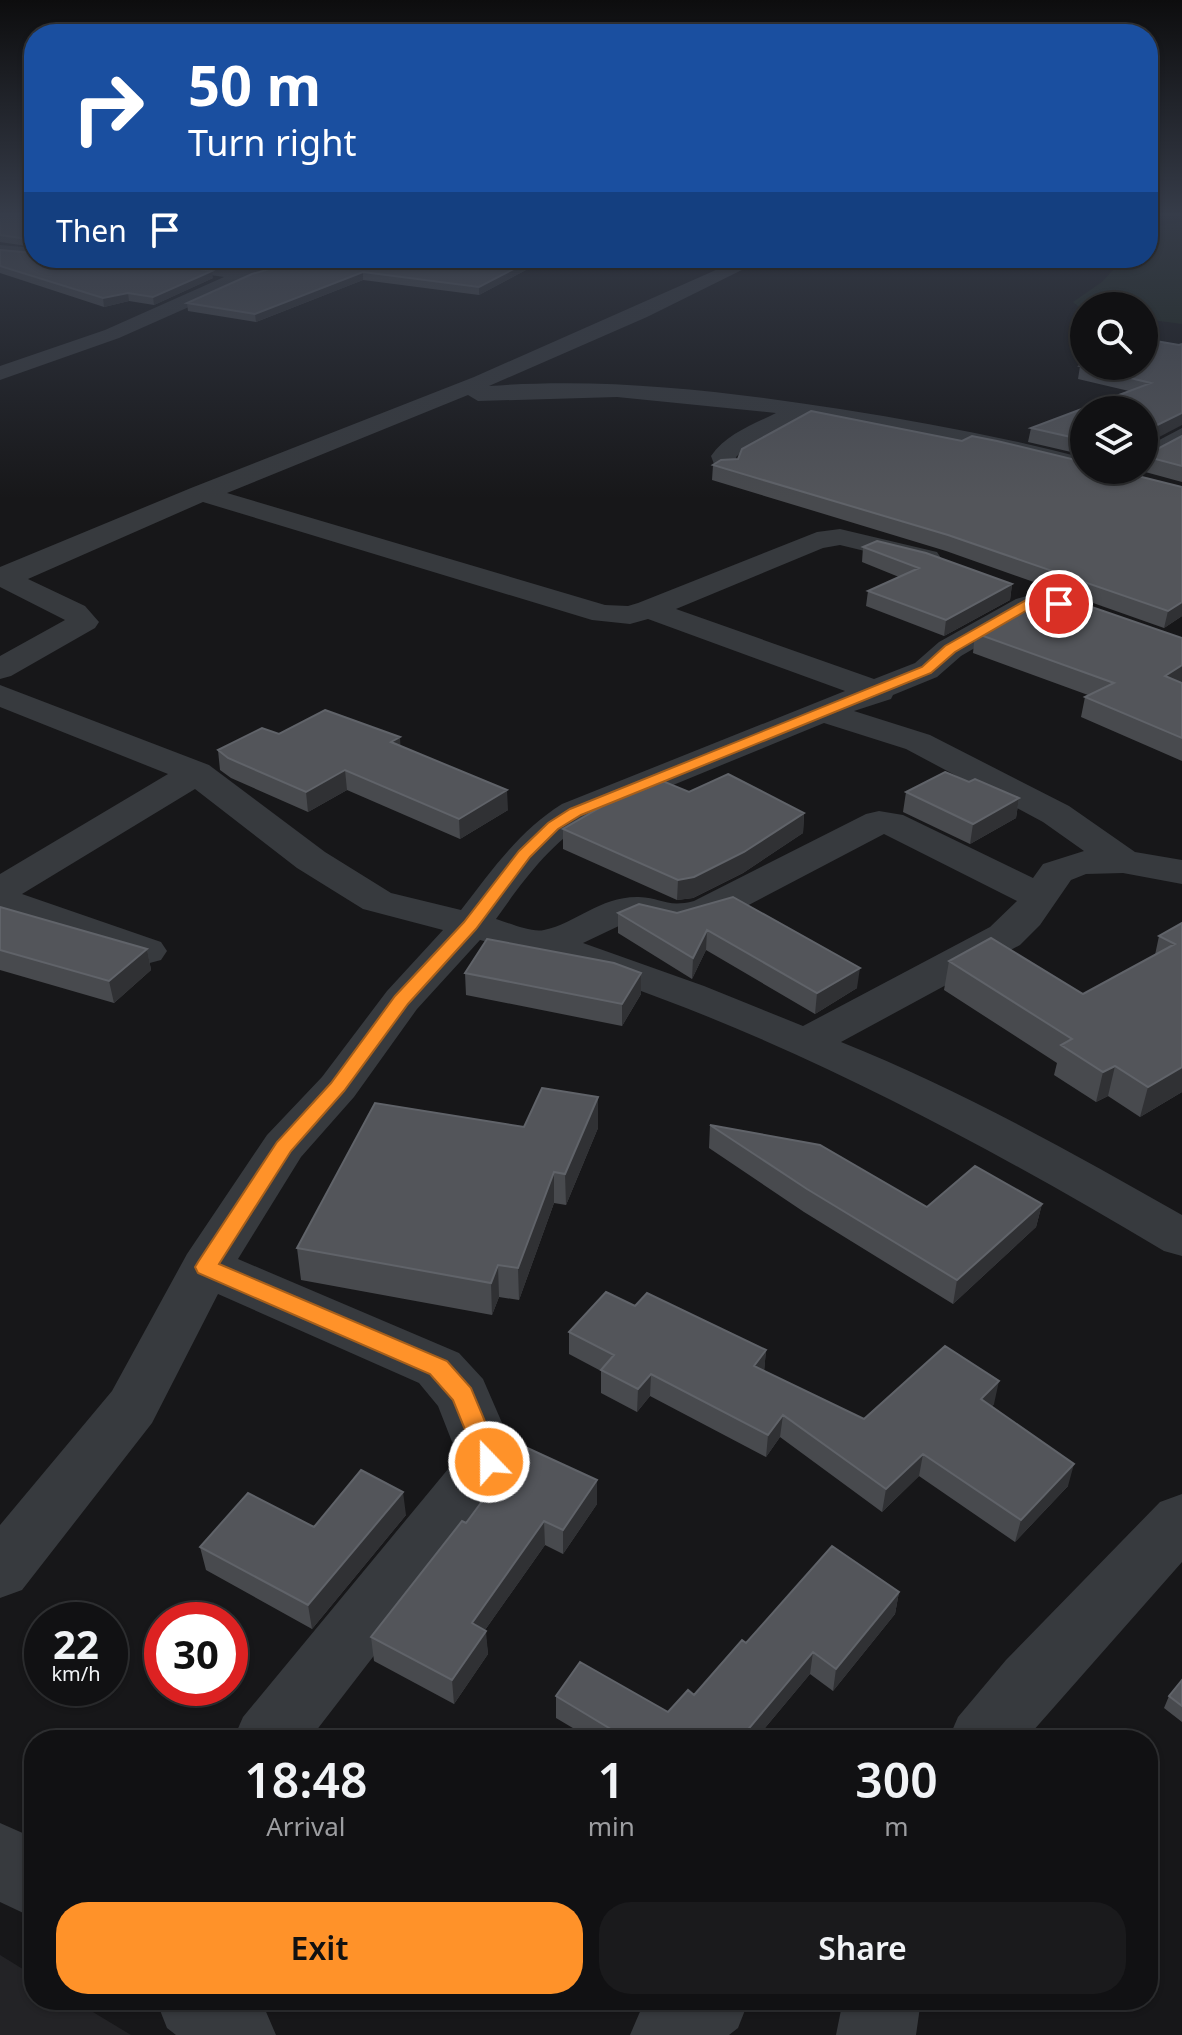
<!DOCTYPE html>
<style>
body{margin:0;font-family:"Noto Sans",sans-serif;background:#1a1a1c;color:#f1f3f6;height:100vh;display:flex;flex-direction:column;font-size:30px;white-space:nowrap}
*{box-sizing:border-box;margin:0}
p{font-size:26px;color:#9c9da0}
.icon{flex:none;width:44px;height:44px;fill:none;stroke:currentColor;stroke-width:2;stroke-linecap:round;stroke-linejoin:round}
.map{position:relative;flex:1;overflow:hidden}
.side{position:absolute;left:24px;top:1730px;width:1134px;height:280px;display:flex;flex-direction:column;background:#111113;border-radius:32px;box-shadow:0 2px 6px #0004,0 0 0 2px #303133}
.side>*{flex:none}
.top-card{position:absolute;left:24px;top:24px;width:1134px;height:244px;border-radius:32px;box-shadow:0 2px 6px #0004,0 0 0 2px #303133;background:#1a4fa0;color:#fff;overflow:hidden}
.buttons{position:absolute;left:1070px;top:292px;display:grid;gap:16px}
.buttons a{display:grid;place-items:center;width:88px;height:88px;border-radius:50%;background:#111113;box-shadow:0 2px 6px #0004,0 0 0 2px #303133;font-size:40px}
.speed{position:absolute;left:24px;top:1602px;display:flex;gap:16px;font-size:40px;font-weight:700;text-align:center}
.speed>*{display:grid;place-content:center;width:104px;height:104px;border-radius:50%;background:#111113;box-shadow:0 2px 6px #0004,0 0 0 2px #303133;line-height:1}
.speed small{font-size:20px;font-weight:400}
.speed .limit{border:12px solid #d22;background:#fff;color:#111}
.pin{position:absolute;display:grid;place-items:center;width:68px;height:68px;color:#fff;margin:-34px;border:4px solid #fff;border-radius:50%;box-shadow:0 2px 8px #0007}
.me{position:absolute;width:88px;margin:-44px;rotate:338deg;stroke-linejoin:round;filter:drop-shadow(0 0 6px #0008)}
.turn{display:flex;align-items:center;gap:28px;height:168px;padding:0 32px;font-size:36px}
.turn .icon{width:104px;height:104px;stroke-width:2.5}
.turn b{display:block;font-size:56px;line-height:68px}
.then{display:flex;align-items:center;height:76px;padding:0 32px;background:#0003;gap:16px;font-size:30px}
.eta{display:flex;justify-content:space-evenly;align-items:center;height:136px;text-align:center}
.eta b{font-size:48px;font-weight:600;line-height:56px}
.cta{display:flex;gap:16px;margin-top:auto;padding:16px 32px}
.cta a{flex:1;height:92px;border-radius:32px;background:#ff9229;color:#111;font-size:32px;font-weight:600;line-height:92px;text-align:center}
.cta a+a{background:#1a1a1c;color:#f1f3f6}
.map>svg:first-child{display:block}
.built{fill:#232326}
.green{fill:#1e271e}
.lines{fill:none;stroke-linecap:round;stroke-linejoin:round}
.street{fill:#373a3e;fill-rule:evenodd}
.wall{fill:#484a4e}
.shaded-wall{fill:#303134}
.building{fill:#53555a;stroke:#606369;stroke-width:2}
.route{fill:#ff9229;stroke:#a65f1b;stroke-width:2}
</style>
<div class="map">
<svg width="1182" height="2035" viewBox="0 0 1182 2035">
<rect width="100%" height="100%" fill="#171719"/>
<path class="built" d="M 0,1955 L 34,1976 L 34,2000 L 73,2000 L 131,2035 L 0,2035 Z"/>
<path class="green" d="M 1182,222 L 1182,324 L 1144,319 L 1144,306 L 1084,306 L 1084,311 L 1073,302 L 1102,282 L 1124,258 L 1148,258 L 1148,227 Z"/>
<g class="lines">
<path class="street" d="M 0,245 L 34,248 L 35,258 L 0,255 Z
M 79,258 L 118,258 L 119,260 C 110,268 88,266 79,258 Z
M 145,258 L 167,258 L 244,269 L 284,258 L 313,258 L 310,262 L 252,279 L 119,338 L 0,380 L 0,366 L 105,330 L 224,277 L 163,268 Z
M 743,258 L 766,258 L 647,317 L 489,386 C 607,377 724,391 840,409 C 922,422 1004,437 1084,458 L 1084,470 L 1094,470 L 1084,473 L 966,445 L 804,417 L 746,447 L 736,457 L 739,467 L 735,472 L 717,472 L 711,456 C 726,434 752,425 776,413 L 617,397 L 478,401 L 468,395 L 227,493 L 605,605 L 628,606 L 638,603 L 817,532 L 840,529 L 937,552 L 941,558 L 937,564 L 927,566 L 840,545 L 823,548 L 676,609 L 874,679 L 915,663 L 939,642 L 1016,599 L 1027,596 L 1038,599 L 1042,605 L 1038,611 L 961,656 L 937,677 L 893,695 L 891,699 L 854,711 L 930,735 L 1069,806 L 1135,852 L 1182,860 L 1182,884 L 1123,873 L 1086,874 L 1071,880 L 1040,925 L 1020,945 L 841,1042 C 959,1089 1071,1152 1182,1215 L 1182,1256 L 1164,1251 C 949,1123 723,1004 480,940 L 417,1009 L 354,1097 L 301,1157 L 238,1259 L 459,1353 L 483,1379 L 519,1462 L 510,1479 L 309,1740 L 233,1740 L 243,1717 L 458,1457 L 438,1406 L 419,1383 L 218,1294 L 152,1423 L 22,1590 L 0,1598 L 0,1525 L 112,1391 L 187,1254 L 267,1135 L 322,1077 L 387,991 L 443,930 L 363,909 L 297,868 L 195,789 L 22,894 L 161,942 L 167,951 L 161,960 L 146,964 L 131,960 L 0,913 L 0,874 L 168,774 L 0,707 L 0,685 L 209,765 L 325,852 L 391,893 L 461,910 C 492,870 519,831 562,804 L 845,691 L 648,619 L 630,624 L 592,620 L 203,502 L 28,579 L 85,606 L 99,622 L 95,628 L 11,676 L 0,679 L 0,656 L 65,620 L 0,587 L 0,567 L 191,488 L 474,377 ZM 824,723 L 906,749 L 1043,822 L 1084,851 L 1043,864 L 1033,878 L 903,815 L 879,811 L 866,814 L 694,901 C 667,908 662,898 639,897 C 600,896 577,923 544,930 C 532,933 509,923 496,919 C 523,881 548,846 588,820 ZM 884,834 L 1017,901 L 990,927 L 803,1026 L 704,986 L 583,943 L 623,924 L 639,921 L 676,930 L 722,919 Z
M 1182,428 L 1182,445 L 1144,466 L 1144,448 Z
M 1182,1494 L 1182,1562 L 1025,1740 L 948,1740 L 958,1717 L 1006,1660 L 1160,1502 Z
M 0,1823 L 34,1838 L 34,1918 L 0,1902 Z
M 156,2000 L 256,2000 L 264,2007 L 276,2035 L 176,2035 L 167,2028 Z
M 650,2000 L 749,2000 L 738,2028 L 729,2035 L 630,2035 L 642,2007 Z
M 843,2000 L 921,2000 L 916,2035 L 836,2035 Z"/>
</g>
<path class="wall" d="M 0,214 L 34,214 L 34,247 L 0,242 Z
M 0,250 L 104,260 L 160,263 L 213,278 L 154,305 L 129,301 L 104,307 L 0,273 Z
M 188,258 L 273,258 L 244,266 Z
M 308,258 L 539,258 L 539,263 L 479,295 L 363,280 L 256,322 L 188,311 L 187,303 Z
M 1179,345 L 1145,444 L 1145,453 L 1148,454 L 1182,436 L 1182,482 L 1138,470 L 1144,470 L 1144,410 L 1084,410 L 1084,455 L 1028,442 L 1031,428 L 1129,391 L 1078,379 L 1080,366 Z
M 713,465 L 1182,487 L 1182,616 L 1164,628 L 946,551 L 712,480 Z
M 863,547 L 1012,584 L 1010,600 L 944,636 L 866,606 L 868,591 L 899,577 L 862,562 Z
M 975,633 L 1182,683 L 1182,761 L 1081,717 L 1085,697 L 1088,695 L 973,653 Z
M 279,734 L 400,746 L 508,810 L 460,839 L 347,790 L 308,812 L 231,778 L 220,770 L 218,750 Z
M 969,782 L 1019,798 L 1016,818 L 970,844 L 903,812 L 906,792 Z
M 689,792 L 804,813 L 803,833 L 743,873 L 693,898 L 677,900 L 563,849 L 563,829 Z
M 639,904 L 857,988 L 815,1014 L 706,950 L 692,979 L 618,933 L 618,913 Z
M 0,907 L 147,949 L 151,970 L 114,1003 L 0,970 Z
M 1182,923 L 1182,1092 L 1140,1117 L 1108,1096 L 1096,1102 L 1054,1075 L 1057,1063 L 944,990 L 949,961 L 1083,994 L 1155,955 L 1159,936 Z
M 465,973 L 641,973 L 641,994 L 622,1026 L 466,995 Z
M 710,1125 L 927,1207 L 1042,1204 L 1036,1227 L 953,1304 L 804,1212 L 709,1148 Z
M 524,1127 L 598,1128 L 566,1205 L 554,1203 L 519,1300 L 499,1297 L 492,1315 L 301,1280 L 297,1248 Z
M 635,1306 L 766,1350 L 764,1371 L 864,1419 L 994,1404 L 991,1407 L 1068,1486 L 1015,1542 L 919,1476 L 882,1512 L 780,1437 L 766,1457 L 650,1396 L 637,1412 L 601,1393 L 601,1371 L 569,1354 L 569,1332 Z
M 597,1480 L 597,1504 L 563,1554 L 545,1545 L 485,1630 L 488,1654 L 454,1704 L 374,1661 L 371,1637 Z
M 406,1515 L 312,1629 L 206,1570 L 200,1547 L 314,1527 Z
M 899,1592 L 895,1614 L 833,1691 L 810,1674 L 755,1740 L 593,1740 L 556,1718 L 556,1696 L 668,1712 L 694,1695 L 746,1643 Z
M 1182,1680 L 1182,1722 L 1164,1708 L 1169,1696 Z"/>
<path class="shaded-wall" d="M 243,258 L 273,258 L 244,266 Z
M 535,258 L 539,258 L 539,263 L 479,295 L 479,287 Z
M 212,271 L 213,278 L 154,305 L 153,297 Z
M 363,272 L 363,280 L 256,322 L 255,314 Z
M 128,293 L 129,301 L 104,307 L 103,298 Z
M 1182,413 L 1182,425 L 1144,445 L 1145,431 Z
M 1012,584 L 1010,600 L 944,636 L 946,620 Z
M 1182,602 L 1182,616 L 1164,628 L 1168,611 Z
M 1182,665 L 1182,682 L 1160,696 L 1165,676 Z
M 400,737 L 401,757 L 391,742 Z
M 345,770 L 347,790 L 308,812 L 306,792 Z
M 507,790 L 508,810 L 460,839 L 459,819 Z
M 1019,798 L 1016,818 L 970,844 L 973,824 Z
M 804,813 L 803,833 L 743,873 L 693,898 L 677,900 L 678,880 Z
M 707,930 L 706,950 L 692,979 L 693,958 Z
M 147,949 L 151,970 L 114,1003 L 109,981 Z
M 860,968 L 857,988 L 815,1014 L 817,993 Z
M 641,973 L 641,994 L 622,1026 L 622,1004 Z
M 1115,1066 L 1108,1096 L 1096,1102 L 1103,1072 Z
M 1182,1067 L 1182,1092 L 1140,1117 L 1148,1087 Z
M 598,1097 L 598,1128 L 566,1205 L 565,1174 Z
M 554,1172 L 554,1203 L 519,1300 L 518,1268 Z
M 1042,1204 L 1036,1227 L 953,1304 L 957,1280 Z
M 498,1265 L 499,1297 L 492,1315 L 491,1283 Z
M 766,1350 L 764,1373 L 754,1366 Z
M 651,1374 L 650,1396 L 637,1412 L 638,1389 Z
M 999,1381 L 994,1404 L 976,1421 L 981,1399 Z
M 783,1415 L 780,1437 L 766,1457 L 768,1435 Z
M 923,1454 L 919,1476 L 882,1512 L 886,1489 Z
M 1074,1464 L 1068,1486 L 1015,1542 L 1021,1520 Z
M 597,1480 L 597,1504 L 563,1554 L 563,1530 Z
M 403,1492 L 406,1515 L 312,1629 L 308,1605 Z
M 544,1521 L 545,1545 L 473,1647 L 472,1623 Z
M 899,1592 L 895,1614 L 833,1691 L 836,1669 Z
M 486,1631 L 488,1654 L 454,1704 L 452,1680 Z
M 813,1652 L 810,1674 L 755,1740 L 745,1740 L 745,1733 Z"/>
<path class="building" d="M 0,214 L 34,214 L 34,240 L 0,235 Z
M 0,250 L 34,253 L 34,258 L 86,258 L 104,260 L 110,258 L 151,258 L 160,263 L 212,271 L 153,297 L 128,293 L 103,298 L 0,266 Z
M 308,258 L 535,258 L 479,287 L 363,272 L 255,314 L 187,303 L 252,274 Z
M 1144,339 L 1179,345 L 1182,344 L 1182,413 L 1145,431 L 1145,453 L 1148,454 L 1182,436 L 1182,466 L 1144,456 L 1144,410 L 1084,410 L 1084,440 L 1031,428 L 1151,383 L 1080,366 L 1084,364 L 1084,366 L 1144,366 Z
M 811,411 L 962,441 L 972,436 L 997,441 L 1084,462 L 1084,470 L 1114,470 L 1182,487 L 1182,602 L 1168,611 L 948,535 L 713,465 L 721,460 L 738,459 L 742,449 Z
M 877,541 L 926,553 L 1012,584 L 946,620 L 868,591 L 919,568 L 863,547 Z
M 1048,592 L 1182,638 L 1182,665 L 1165,676 L 1182,683 L 1182,738 L 1085,697 L 1114,683 L 975,633 Z
M 325,710 L 400,737 L 391,742 L 507,790 L 459,819 L 345,770 L 306,792 L 228,758 L 218,750 L 262,728 L 279,734 Z
M 945,772 L 969,782 L 975,779 L 1019,798 L 973,824 L 906,792 Z
M 728,774 L 804,813 L 744,852 L 694,877 L 678,880 L 563,829 L 653,777 L 689,792 Z
M 733,897 L 860,968 L 817,993 L 707,930 L 693,958 L 618,913 L 639,904 L 677,913 Z
M 0,907 L 147,949 L 109,981 L 0,950 Z
M 1182,923 L 1182,1067 L 1148,1087 L 1115,1066 L 1103,1072 L 1061,1045 L 1072,1039 L 949,961 L 991,938 L 1083,994 L 1175,944 L 1159,936 Z
M 487,939 L 614,963 L 641,973 L 622,1004 L 465,973 Z
M 542,1088 L 598,1097 L 565,1174 L 554,1172 L 518,1268 L 498,1265 L 491,1283 L 297,1248 L 375,1103 L 524,1127 Z
M 710,1125 L 820,1145 L 927,1207 L 975,1166 L 1042,1204 L 957,1280 L 807,1189 Z
M 606,1292 L 635,1306 L 647,1293 L 766,1350 L 754,1366 L 864,1419 L 945,1346 L 999,1381 L 981,1399 L 1074,1464 L 1021,1520 L 923,1454 L 886,1489 L 783,1415 L 768,1435 L 651,1374 L 638,1389 L 601,1370 L 614,1355 L 569,1332 Z
M 523,1446 L 597,1480 L 563,1530 L 544,1521 L 472,1623 L 486,1631 L 452,1680 L 371,1637 L 462,1521 L 466,1523 Z
M 361,1470 L 403,1492 L 308,1605 L 200,1547 L 248,1493 L 314,1527 Z
M 832,1546 L 899,1592 L 836,1669 L 813,1652 L 745,1733 L 754,1740 L 629,1740 L 556,1696 L 580,1662 L 668,1712 L 688,1690 L 694,1695 L 742,1640 L 746,1643 Z
M 1182,1680 L 1182,1706 L 1169,1696 Z"/>
<linearGradient id="sky" x2="0" y2="1"><stop stop-color="#0d0d0e"/><stop offset="0.43" stop-color="#363c49"/><stop offset="1" stop-color="#363c49" stop-opacity="0"/></linearGradient>
<rect width="1182" height="499" fill="url(#sky)"/>
<path class="route" d="M 1035,595 L 1044,595 L 1065,604 L 1059,608 L 1041,602 L 955,652 L 931,673 L 581,815 L 558,829 L 530,857 L 476,929 L 408,1004 L 344,1091 L 291,1151 L 219,1264 L 447,1361 L 471,1388 L 502,1462 L 498,1469 L 489,1472 L 481,1469 L 453,1400 L 430,1374 L 198,1273 L 195,1267 L 198,1262 L 277,1142 L 331,1083 L 395,996 L 464,922 L 519,851 L 548,823 L 570,809 L 922,667 L 945,646 Z"/>
</svg>
<div class="buttons">
<a><svg class="icon" aria-label="search" viewBox="0 0 24 24"><circle cx="10" cy="10" r="6"/><path d="M15 15l6 6"/></svg></a>
<a><svg class="icon" aria-label="layers" viewBox="0 0 24 24"><path d="M12 4l9 5-9 5-9-5zM3 14l9 5 9-5"/></svg></a>
</div>
<div class="speed"><div>22<small>km/h</small></div><div class="limit">30</div></div>
<div class="pin" style="left:1059px;top:604px;background:#d93025"><svg class="icon" aria-label="arrive" viewBox="0 0 24 24"><path d="M6 21V4h12l-3 4 3 4H6"/></svg></div>
<svg class="me" style="left:489px;top:1462px" viewBox="-20 -20 40 40"><circle r="17" fill="#ff9229" stroke="#fff" stroke-width="3"/><path d="M0-11L8 9 0 5-8 9z" fill="#fff"/></svg>
<div class="top-card">
<div class="turn"><svg class="icon" aria-label="right" viewBox="0 0 24 24"><path d="M7 20v-9h11M14 6l5 5-5 5"/></svg><div><b>50 m</b>Turn right</div></div>
<div class="then">Then<svg class="icon" aria-label="arrive" viewBox="0 0 24 24"><path d="M6 21V4h12l-3 4 3 4H6"/></svg></div>
</div>
<section class="side">
<div class="eta">
<div><b>18:48</b><p>Arrival</p></div>
<div><b>1</b><p>min</p></div>
<div><b>300</b><p>m</p></div>
</div>
<div class="cta"><a>Exit</a><a>Share</a></div>
</section>
</div>
